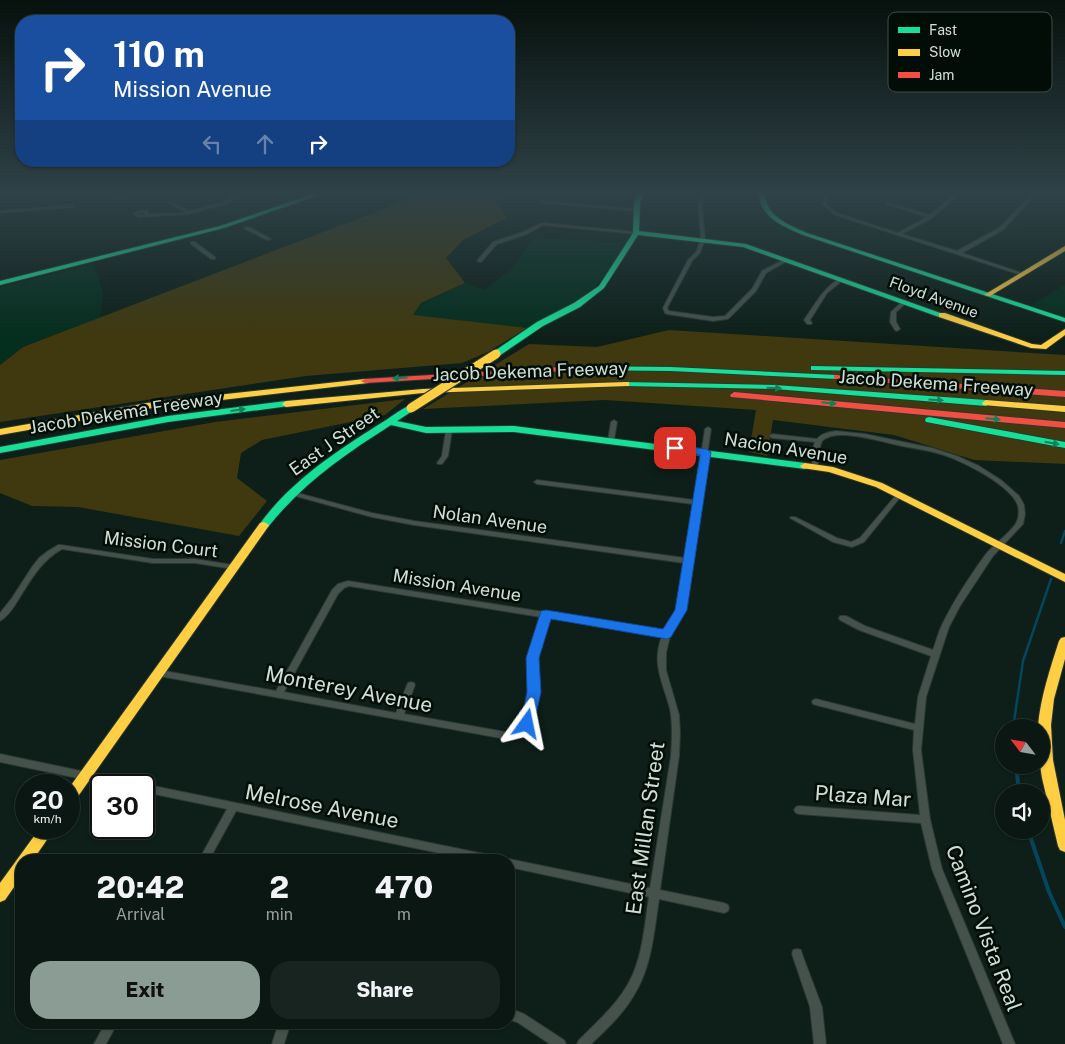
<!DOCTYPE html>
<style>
body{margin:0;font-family:"Public Sans",sans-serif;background:#182420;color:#f1f3f6;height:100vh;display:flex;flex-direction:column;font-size:19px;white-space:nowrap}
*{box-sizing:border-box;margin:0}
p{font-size:16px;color:#999f9f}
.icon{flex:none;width:28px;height:28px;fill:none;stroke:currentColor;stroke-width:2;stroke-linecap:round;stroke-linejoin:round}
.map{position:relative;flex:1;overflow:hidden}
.drawer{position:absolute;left:15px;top:854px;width:500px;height:175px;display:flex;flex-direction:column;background:#0a1712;border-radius:20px;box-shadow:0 1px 4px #0004,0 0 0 1px #2a3632}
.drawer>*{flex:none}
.hud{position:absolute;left:15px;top:15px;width:500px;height:152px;border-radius:20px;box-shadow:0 1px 4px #0004,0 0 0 1px #2a3632;background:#1a4fa0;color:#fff;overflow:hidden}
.needle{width:32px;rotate:301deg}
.fabs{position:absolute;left:995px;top:719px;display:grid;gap:10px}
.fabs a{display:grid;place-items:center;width:55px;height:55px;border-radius:50%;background:#0a1712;box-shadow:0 1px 4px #0004,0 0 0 1px #2a3632;font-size:25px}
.speed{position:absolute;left:15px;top:774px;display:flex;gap:10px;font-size:25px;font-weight:700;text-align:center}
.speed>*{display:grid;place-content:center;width:65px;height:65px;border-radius:50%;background:#0a1712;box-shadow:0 1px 4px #0004,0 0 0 1px #2a3632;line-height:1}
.speed small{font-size:12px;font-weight:400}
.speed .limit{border:2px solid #111;border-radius:8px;background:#fff;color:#111}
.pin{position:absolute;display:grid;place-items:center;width:42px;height:42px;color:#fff;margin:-21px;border-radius:10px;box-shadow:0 2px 8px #0006}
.me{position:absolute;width:55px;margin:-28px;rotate:12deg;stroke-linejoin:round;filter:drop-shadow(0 0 4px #0008)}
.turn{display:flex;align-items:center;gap:18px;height:105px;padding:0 15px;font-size:22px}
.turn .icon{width:65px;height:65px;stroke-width:2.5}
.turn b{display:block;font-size:35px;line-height:42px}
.lanes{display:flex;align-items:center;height:48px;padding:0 15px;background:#0003;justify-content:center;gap:25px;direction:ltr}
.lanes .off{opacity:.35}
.eta{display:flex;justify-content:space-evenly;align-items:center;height:85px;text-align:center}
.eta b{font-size:30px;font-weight:800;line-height:35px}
.action{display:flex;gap:10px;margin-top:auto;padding:10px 15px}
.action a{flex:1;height:58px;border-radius:20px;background:#8a9c94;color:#111;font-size:20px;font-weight:800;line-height:58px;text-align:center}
.action a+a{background:#182420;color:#f1f3f6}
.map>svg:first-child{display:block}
.built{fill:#042e1d}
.green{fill:#40380e}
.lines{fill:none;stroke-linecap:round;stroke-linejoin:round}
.stream-far1{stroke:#04465c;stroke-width:2.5}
.stream{stroke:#04465c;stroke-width:4}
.street-casing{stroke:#2c3833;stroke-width:2}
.fast-casing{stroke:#2c3833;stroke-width:2}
.slow-casing{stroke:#2c3833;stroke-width:2}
.jam-casing{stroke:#2c3833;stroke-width:2}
.street{fill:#45524c;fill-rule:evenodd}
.fast{fill:#16e098;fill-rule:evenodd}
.slow{fill:#ffcf43;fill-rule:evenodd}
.jam{fill:#f24e42;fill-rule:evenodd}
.slow-bridge-casing{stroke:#2c3833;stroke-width:11;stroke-linecap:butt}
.slow-bridge{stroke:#ffcf43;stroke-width:9}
.oneway{fill:#0d8157}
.route{fill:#1a73e8;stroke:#114b97}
.labels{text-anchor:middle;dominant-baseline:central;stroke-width:5;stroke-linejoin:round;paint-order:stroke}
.far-street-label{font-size:15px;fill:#cee0d6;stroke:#020d07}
.street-label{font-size:18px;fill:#cee0d6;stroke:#020d07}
.near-street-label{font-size:21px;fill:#cee0d6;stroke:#020d07}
.key{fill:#020d07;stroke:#3f4c45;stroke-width:1}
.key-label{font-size:14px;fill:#cee0d6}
</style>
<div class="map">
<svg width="1065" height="1044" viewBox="0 0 1065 1044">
<rect width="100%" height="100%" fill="#0d1f18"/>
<path class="built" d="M 533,237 L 626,242 L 604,277 L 588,294 L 527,328 L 413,316 L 421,304 L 465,283 L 484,290 L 513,268 Z
M 94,264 L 103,293 L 100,318 L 23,347 L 0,365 L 0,287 Z
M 1065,285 L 1065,317 L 1031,305 Z"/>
<path class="green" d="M 425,193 L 513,193 L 496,201 L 507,218 L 463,240 L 446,258 L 465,283 L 421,303 L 413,315 L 527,328 L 488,352 L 462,363 L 306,376 L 0,422 L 0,365 L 23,347 Z
M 669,330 L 1065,355 L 1065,464 L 974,460 L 894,435 L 773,420 L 767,456 L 749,452 L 756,410 L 605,400 L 423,409 L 529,344 L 597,347 Z
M 405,399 L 385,415 L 262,440 L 241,453 L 237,478 L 267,501 L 239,536 L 78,507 L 32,506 L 0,493 L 0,460 L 215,422 Z"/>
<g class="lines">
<path class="stream-far1" d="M 1061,543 L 1065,531
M 1013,728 L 1023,661 L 1051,579"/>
<path class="stream" d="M 1016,765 L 1019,792
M 1028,830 L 1049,892 L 1065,927"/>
<g class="street-casing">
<path id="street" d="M 139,193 L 148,193 L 114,200 L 112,199 Z
M 242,193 L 247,193 L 226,204 L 189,214 L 139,217 L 133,214 L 140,210 L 148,211 L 148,214 L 184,213 L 185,212 L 168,203 L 171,202 L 189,211 L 224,202 ZM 141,212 L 145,213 L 144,215 L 138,214 Z
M 269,193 L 275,193 L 278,195 L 276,196 Z
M 329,193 L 334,193 L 332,194 Z
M 701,193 L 705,193 L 702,205 L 705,239 L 700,253 L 692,261 L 667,308 L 669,311 L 713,317 L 725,316 L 752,289 L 762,271 L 785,259 L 789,260 L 766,273 L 756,291 L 729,318 L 727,319 L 713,321 L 667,314 L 665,313 L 663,308 L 688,260 L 696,252 L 701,239 L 698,205 Z
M 825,193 L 829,193 L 826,204 L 837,213 L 898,233 L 927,217 L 886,204 L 886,202 L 930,215 L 956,193 L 961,193 L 932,218 L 902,234 L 957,251 L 999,228 L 1033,193 L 1037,193 L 1003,230 L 962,253 L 1025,274 L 1021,275 L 835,215 L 822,204 Z
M 1057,193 L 1065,193 L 1065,195 L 1058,194 Z
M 542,201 L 637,209 L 639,210 L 637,211 L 541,203 L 540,202 Z
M 73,205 L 74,205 L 74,207 L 0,213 L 0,211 Z
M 542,223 L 636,232 L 638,233 L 636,234 L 543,225 L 527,234 L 497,244 L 481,262 L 477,261 L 493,242 L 523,232 Z
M 245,227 L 249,227 L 271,239 L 267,240 L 245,229 Z
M 191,242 L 195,242 L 215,257 L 215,259 L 211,259 L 191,244 Z
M 839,279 L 843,280 L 827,293 L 810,320 L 812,323 L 811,324 L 807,324 L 804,320 C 815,305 822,289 839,279 Z
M 903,301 L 907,302 L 896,312 L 896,322 L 900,329 L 897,331 L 895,330 L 890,322 L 891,312 Z
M 614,420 L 617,422 L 614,440 L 611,442 L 608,440 L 611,422 Z
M 708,427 L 711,429 L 700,502 L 701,503 L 700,504 L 685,610 L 670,636 L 666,653 L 666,670 L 679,715 L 680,733 L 679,756 L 660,890 L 724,903 L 728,905 L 729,908 L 728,911 L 724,913 L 659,899 C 654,932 652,966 634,995 C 623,1014 607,1029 591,1044 L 577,1044 L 579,1040 C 601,1018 626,997 636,966 C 644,944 645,920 649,897 L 509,867 L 509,860 L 505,860 L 509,859 L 650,888 L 671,756 C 672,741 673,724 670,709 C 663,682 651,664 662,636 L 549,618 C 545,630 539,642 538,655 C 533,683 547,728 512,740 L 159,676 L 156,675 L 155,673 L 156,671 L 159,670 L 276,691 L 332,590 L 338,584 L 348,581 L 664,631 L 677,610 L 684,563 L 414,525 L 372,517 L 288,494 L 287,493 L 290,491 L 372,513 L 414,521 L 685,558 L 693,504 L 537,484 L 534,482 L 537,480 L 694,500 L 705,429 ZM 349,586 L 541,617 C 537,629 532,641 530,654 C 526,674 534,716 518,730 C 517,730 512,733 511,733 L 404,714 L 415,685 L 414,683 L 411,682 L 408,683 L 407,685 L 396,713 L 284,692 L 338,594 L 344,588 Z
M 449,428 L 452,430 L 448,456 L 442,464 L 438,464 L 437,463 L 442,456 L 446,430 Z
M 836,431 L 865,434 L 932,448 L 957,456 L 979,466 L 1001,480 L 1019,496 L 1024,505 L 1025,514 L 1023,524 L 993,556 L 960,606 L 949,627 L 926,697 L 921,750 L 930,819 L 942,869 L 1015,1044 L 1003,1044 L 932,869 L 921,823 L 799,814 L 796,813 L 794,810 L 796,807 L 799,806 L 920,815 L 913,750 L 914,730 L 816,705 L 813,704 L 812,702 L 813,700 L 816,699 L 915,724 L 918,697 L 931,656 L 859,630 L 840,620 L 839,618 L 840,616 L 846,616 L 865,626 L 933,650 C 936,642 938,633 942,625 C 954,600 970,576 986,554 C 993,545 1014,530 1017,521 C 1019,517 1019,510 1018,506 C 1011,485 964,462 944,455 C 932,451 919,449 907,447 C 887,444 838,426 822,441 L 819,450 L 818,466 L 815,468 L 812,466 L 812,450 L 815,442 L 772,438 L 769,436 L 772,434 L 817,439 C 822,433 829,432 836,431 Z
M 899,493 L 902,495 L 901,496 L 864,542 L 852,547 L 833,542 L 790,518 L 791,517 L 795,517 L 837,538 L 851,542 L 860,538 L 897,494 Z
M 58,545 L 61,545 L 153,559 L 195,559 L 233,565 L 237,567 L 233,569 L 195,563 L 153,563 L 62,549 C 42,560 32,578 20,597 C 15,605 9,616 0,621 L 0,613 L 12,598 L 32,567 L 39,558 L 48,551 Z
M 0,754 L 129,781 L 132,782 L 134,785 L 111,785 L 0,762 Z
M 144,784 L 494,856 L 497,857 L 499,860 L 473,860 L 236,811 L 209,860 L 199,860 L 227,809 L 144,792 L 144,785 L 142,785 Z
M 797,949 L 801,950 L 802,954 L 822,1007 L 826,1044 L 814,1044 L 810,1007 L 792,954 L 793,950 Z
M 509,1008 L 524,1014 L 564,1040 L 566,1044 L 550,1044 L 517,1022 L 509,1020 Z
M 106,1022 L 118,1022 L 106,1044 L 94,1044 Z
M 279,1022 L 291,1022 L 284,1044 L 272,1044 Z"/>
</g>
<g class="fast-casing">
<path id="fast" d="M 316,193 L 325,193 L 224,228 L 0,285 L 0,281 L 220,226 Z
M 638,193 L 644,193 L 640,203 L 639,231 L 746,244 L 946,315 L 939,317 L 743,247 L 638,235 L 604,288 L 580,307 L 543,326 L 499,356 L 493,356 L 493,352 L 537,322 L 574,303 L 599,286 L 633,233 L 634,203 Z
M 759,193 L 765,193 C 765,216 789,225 807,233 L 1065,318 L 1065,322 L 803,235 C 784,227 759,217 759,193 Z
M 577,366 L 671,367 L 837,375 L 841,377 L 837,379 L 671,371 L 580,370 L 577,370 Z
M 811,366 L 1065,371 L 1065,375 L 814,370 L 811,370 Z
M 623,382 L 775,385 L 986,400 L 990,403 L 986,406 L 775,389 L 626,386 L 623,386 Z
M 286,401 L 290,404 L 289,406 L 168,422 L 0,453 L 0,447 L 168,416 Z
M 411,405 L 415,408 L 414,410 L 397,421 L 426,427 L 514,426 L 805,463 L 810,466 L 805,469 L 514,432 L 426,433 L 391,425 C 344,455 303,483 268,527 L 260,527 L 259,525 C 290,482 334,453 378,425 C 389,419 400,409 411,405 Z
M 929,417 L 1065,442 L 1065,448 L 926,422 L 925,420 L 926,418 Z"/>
</g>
<g class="slow-casing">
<path id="slow" d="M 1065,246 L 1065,251 L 990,296 L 984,295 Z
M 939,313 L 945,313 L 1032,344 L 1041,345 L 1065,329 L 1065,335 L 1046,349 L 1031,348 L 939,317 Z
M 365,379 L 369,381 L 368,383 L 153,408 L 0,435 L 0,429 L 153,402 Z
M 626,382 L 629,382 L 629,386 L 423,393 L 286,407 L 282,404 L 286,401 L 423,389 Z
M 986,400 L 1065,406 L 1065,412 L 983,405 L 982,403 Z
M 805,463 L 833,467 L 882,483 L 1065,574 L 1065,582 L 876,487 L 829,472 L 802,468 L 800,466 Z
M 264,522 L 269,525 L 268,527 L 74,802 L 69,804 L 69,788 L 260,523 Z
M 1065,637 L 1065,659 L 1054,699 L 1051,725 L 1053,760 L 1065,820 L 1065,852 L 1060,850 L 1058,846 L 1042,778 L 1040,765 L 1041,728 L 1038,728 L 1038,725 C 1041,696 1050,669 1059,641 L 1061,638 Z
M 40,828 L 55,828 L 33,860 L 21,860 L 21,877 L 5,900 L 0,902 L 0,883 Z"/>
</g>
<g class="jam-casing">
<path id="jam" d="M 580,366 L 583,366 L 583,370 L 365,383 L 361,381 L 365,379 Z
M 834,375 L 1065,391 L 1065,397 L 837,379 L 834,379 Z
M 734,392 L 1065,422 L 1065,428 L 731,397 L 730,395 Z"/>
</g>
<use href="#street" class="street"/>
<use href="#fast" class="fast"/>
<use href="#slow" class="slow"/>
<use href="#jam" class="jam"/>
<g class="slow-bridge-casing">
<path id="slow-bridge" d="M 411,408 L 496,354"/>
</g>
<use href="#slow-bridge" class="slow-bridge"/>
</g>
<defs><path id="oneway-solid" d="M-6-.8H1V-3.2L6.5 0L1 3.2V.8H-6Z" transform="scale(1.25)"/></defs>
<g class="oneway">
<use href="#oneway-solid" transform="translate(400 378) rotate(176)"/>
<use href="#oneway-solid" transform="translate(774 388) rotate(2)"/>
<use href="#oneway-solid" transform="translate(936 400) rotate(4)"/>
<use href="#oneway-solid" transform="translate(829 403) rotate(6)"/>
<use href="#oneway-solid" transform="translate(238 410) rotate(-8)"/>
<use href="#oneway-solid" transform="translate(993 419) rotate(5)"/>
<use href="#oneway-solid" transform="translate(1052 443) rotate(10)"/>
</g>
<linearGradient id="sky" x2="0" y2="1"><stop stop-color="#07110d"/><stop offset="0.57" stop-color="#2f4248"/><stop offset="1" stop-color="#2f4248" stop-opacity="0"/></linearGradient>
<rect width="1065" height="339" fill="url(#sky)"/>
<path class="route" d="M 675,445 L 706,449 L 711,452 L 687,610 L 671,637 L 667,639 L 551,619 L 539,658 L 541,692 L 534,724 L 532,728 L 522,728 L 520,724 L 527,692 L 526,658 L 541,611 L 546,610 L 663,629 L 675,610 L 700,455 L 671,451 L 670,448 Z"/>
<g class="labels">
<g class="far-street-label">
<text transform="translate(934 297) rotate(20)">Floyd Avenue</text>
</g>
<g class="street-label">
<text transform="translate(530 371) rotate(-2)">Jacob Dekema Freeway</text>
<text transform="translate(936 383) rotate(4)">Jacob Dekema Freeway</text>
<text transform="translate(126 412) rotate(-9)">Jacob Dekema Freeway</text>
<text transform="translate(334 441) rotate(-35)">East J Street</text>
<text transform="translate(786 448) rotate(9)">Nacion Avenue</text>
<text transform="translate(490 519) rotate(8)">Nolan Avenue</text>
<text transform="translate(161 544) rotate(7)">Mission Court</text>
<text transform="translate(457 585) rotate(9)">Mission Avenue</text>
</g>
<g class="near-street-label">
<text transform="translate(349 689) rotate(11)">Monterey Avenue</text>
<text transform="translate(863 796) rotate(4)">Plaza Mar</text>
<text transform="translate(322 806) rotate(11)">Melrose Avenue</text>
<text transform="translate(645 828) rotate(-82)">East Millan Street</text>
<text transform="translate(984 928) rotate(69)">Camino Vista Real</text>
</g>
</g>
<rect x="888" y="12" width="164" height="80" rx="8" class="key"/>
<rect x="898" y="27" width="22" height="6" fill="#16e098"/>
<rect x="898" y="49" width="22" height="7" fill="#ffcf43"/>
<rect x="898" y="72" width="22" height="6" fill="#f24e42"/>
<g class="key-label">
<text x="929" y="35">Fast</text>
<text x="929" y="57">Slow</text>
<text x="929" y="80">Jam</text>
</g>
</svg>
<div class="fabs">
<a><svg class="needle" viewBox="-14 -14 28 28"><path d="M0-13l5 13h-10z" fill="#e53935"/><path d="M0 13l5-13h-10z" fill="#999f9f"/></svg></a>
<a><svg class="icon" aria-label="sound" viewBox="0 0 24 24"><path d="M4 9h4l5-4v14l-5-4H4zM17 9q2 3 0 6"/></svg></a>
</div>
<div class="speed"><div>20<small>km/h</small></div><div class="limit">30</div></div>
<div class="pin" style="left:675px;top:448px;background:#d93025"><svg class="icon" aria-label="arrive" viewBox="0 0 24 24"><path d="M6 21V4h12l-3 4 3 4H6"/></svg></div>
<svg class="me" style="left:527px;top:724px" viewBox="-20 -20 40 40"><path d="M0-17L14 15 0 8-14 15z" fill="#1a73e8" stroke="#fff" stroke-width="4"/></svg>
<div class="hud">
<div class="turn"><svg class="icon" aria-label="right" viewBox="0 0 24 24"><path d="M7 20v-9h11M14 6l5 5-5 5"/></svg><div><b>110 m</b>Mission Avenue</div></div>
<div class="lanes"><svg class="icon off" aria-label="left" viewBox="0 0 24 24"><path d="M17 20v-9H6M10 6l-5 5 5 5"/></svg><svg class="icon off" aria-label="ahead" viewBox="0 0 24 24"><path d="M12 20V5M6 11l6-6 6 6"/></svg><svg class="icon" aria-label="right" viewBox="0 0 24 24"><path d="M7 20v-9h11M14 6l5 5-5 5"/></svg></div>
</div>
<section class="drawer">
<div class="eta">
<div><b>20:42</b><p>Arrival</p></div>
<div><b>2</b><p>min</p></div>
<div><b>470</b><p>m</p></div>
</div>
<div class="action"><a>Exit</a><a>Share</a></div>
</section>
</div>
